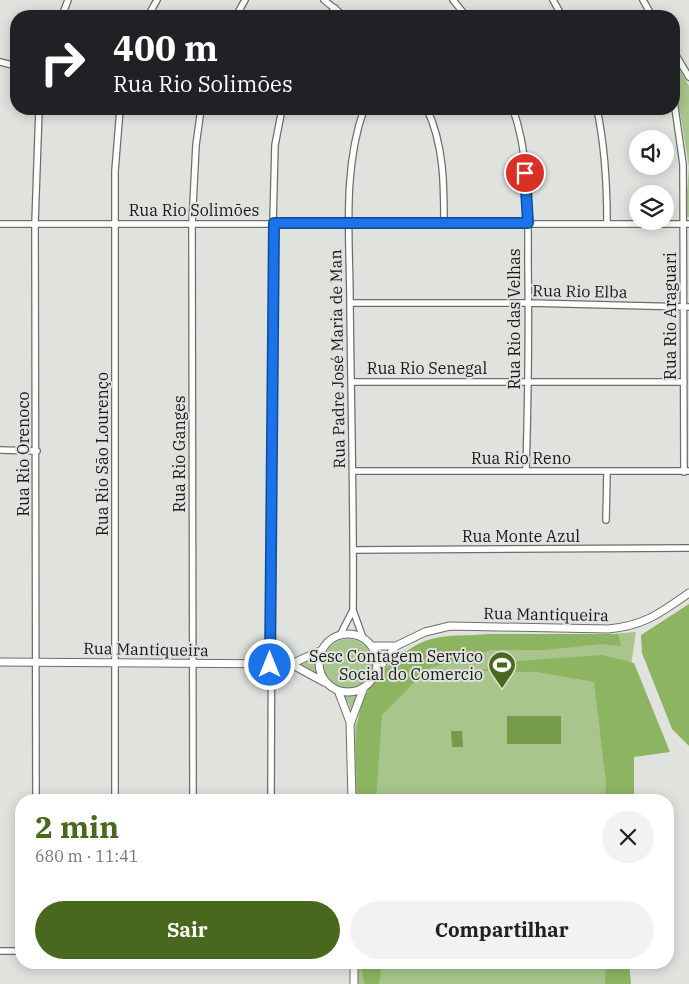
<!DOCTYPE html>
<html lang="pt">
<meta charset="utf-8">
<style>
body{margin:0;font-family:"IBM Plex Serif",serif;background:#f2f2f2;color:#202124;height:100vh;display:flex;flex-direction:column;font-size:19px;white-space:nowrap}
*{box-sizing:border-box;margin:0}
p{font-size:16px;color:#757577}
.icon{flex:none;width:28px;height:28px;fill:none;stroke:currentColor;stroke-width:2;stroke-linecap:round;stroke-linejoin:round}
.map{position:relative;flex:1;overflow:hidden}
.side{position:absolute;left:15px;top:794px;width:659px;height:175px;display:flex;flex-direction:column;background:#fff;border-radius:20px;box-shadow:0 2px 12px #0003}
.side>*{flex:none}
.hud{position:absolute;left:10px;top:10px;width:670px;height:105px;border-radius:20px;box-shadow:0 2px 12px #0003;background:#202124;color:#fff;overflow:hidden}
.buttons{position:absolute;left:629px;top:130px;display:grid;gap:10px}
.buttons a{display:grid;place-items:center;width:45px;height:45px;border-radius:50%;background:#fff;box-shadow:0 2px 12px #0003;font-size:25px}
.pin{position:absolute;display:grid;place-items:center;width:42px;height:42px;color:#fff;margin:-21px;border:2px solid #fff;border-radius:50%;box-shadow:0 1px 5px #0007}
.me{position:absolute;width:55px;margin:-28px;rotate:0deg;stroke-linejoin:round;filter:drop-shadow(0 0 4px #0008)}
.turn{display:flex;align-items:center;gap:18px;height:105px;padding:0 20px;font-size:22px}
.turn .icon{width:65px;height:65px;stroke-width:2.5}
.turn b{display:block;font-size:35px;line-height:42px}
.round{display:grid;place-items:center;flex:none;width:52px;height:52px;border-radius:26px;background:#f2f2f2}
.headline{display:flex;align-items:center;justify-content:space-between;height:85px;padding:0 20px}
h1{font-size:30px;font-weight:700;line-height:38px;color:#48681e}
.button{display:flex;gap:10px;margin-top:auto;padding:10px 20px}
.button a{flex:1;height:58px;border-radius:30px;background:#48681e;color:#fff;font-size:20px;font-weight:700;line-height:58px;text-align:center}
.button a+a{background:#f2f2f2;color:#202124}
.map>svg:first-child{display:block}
.green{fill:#a8c58c}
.forest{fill:#8cb461}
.water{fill:#759c49}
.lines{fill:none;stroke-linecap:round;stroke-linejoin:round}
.minor-casing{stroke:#6c6e6b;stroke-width:8}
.tertiary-casing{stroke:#6c6e6b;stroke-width:9}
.minor{stroke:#fff;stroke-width:5.5}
.tertiary{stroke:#fff;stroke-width:7}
.route-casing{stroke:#114b97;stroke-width:12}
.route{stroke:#1a73e8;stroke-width:9}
.labels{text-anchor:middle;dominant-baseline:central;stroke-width:4;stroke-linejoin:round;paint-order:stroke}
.street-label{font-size:16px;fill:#191a19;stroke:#e0e2de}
.poi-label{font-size:16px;fill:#191a19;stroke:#e0e2de;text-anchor:end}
</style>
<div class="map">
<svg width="689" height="984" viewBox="0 0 689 984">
<rect width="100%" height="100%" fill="#e0e2de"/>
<path class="green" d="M 674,60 L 689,86 L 689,217 L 685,217 L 689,167 L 681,118 L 674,90 Z
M 636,632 L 618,753 L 619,800 L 355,800 L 355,725 L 397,652 Z
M323 664a25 25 0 1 1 50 0a25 25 0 1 1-50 0Z
M 317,656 L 316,672 L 298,663 Z
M 358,694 L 352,711 L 344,695 Z
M 357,963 L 622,963 L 622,984 L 357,984 Z"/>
<path class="forest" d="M 689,604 L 689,746 L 672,729 L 642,653 L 641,635 Z
M 488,634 L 618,634 L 621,646 L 601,644 L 545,650 L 491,650 L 427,669 L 382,715 L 376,800 L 357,800 C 357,745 346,697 395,660 C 406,651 417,643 431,639 C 448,634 470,636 488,634 Z
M 602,655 L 634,663 L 670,752 L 634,757 L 634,800 L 605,800 L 606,782 L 594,682 L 537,672 L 479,671 L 519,661 Z
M 361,963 L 382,963 L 379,984 L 364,984 Z
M 606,963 L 629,963 L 631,984 L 605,984 Z"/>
<path class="water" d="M 507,716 L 561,716 L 561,744 L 507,744 Z
M 451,731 L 462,731 L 463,747 L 452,747 Z"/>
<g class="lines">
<g class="minor-casing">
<path id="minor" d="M 324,0 L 344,16
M 453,0 L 466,16
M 553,0 L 562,16
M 643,0 L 652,16
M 62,16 L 68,0
M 148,16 L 157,0
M 236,16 L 245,0
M 329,16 L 335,8
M 674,52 L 689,77
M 0,62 L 16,66
M 674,101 L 683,164 L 684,472
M 427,109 C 444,145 444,185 444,224
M 513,109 C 530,157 528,212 528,263 C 529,332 528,402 526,471
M 597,109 C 605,147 607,184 607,222
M 0,224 L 689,224
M 350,303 L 529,303 L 689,307
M 351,382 L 684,382
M 0,450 L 37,451
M 353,471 L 689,471
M 606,520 L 607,472
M 353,550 L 689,548
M 340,635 L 353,610
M 363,638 L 353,610 C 354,508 351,406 350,304 C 350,239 342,171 364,109
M 36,800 L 35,223 L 39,109
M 115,800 L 115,171 L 120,109
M 193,800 L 192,224 L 196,145 L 201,109
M 271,800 L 273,223 L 275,145 L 282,109
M 0,951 L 21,951"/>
</g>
<g class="tertiary-casing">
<path id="tertiary" d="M319 663a29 29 0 1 1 58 0a29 29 0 1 1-58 0Z
M 372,646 L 396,646
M 0,662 L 291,664 L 322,650
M 291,664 L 324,682
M 377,671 L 396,646 L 425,632 L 450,626 L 608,629 C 644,626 660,613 689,593
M 339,693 L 350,722 L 352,800
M 351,722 L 364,687
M 354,984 L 354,962"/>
</g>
<use href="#minor" class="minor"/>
<use href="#tertiary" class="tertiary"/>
</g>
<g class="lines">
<g class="route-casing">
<path id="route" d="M 270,665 L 274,223 L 528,223 L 525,173"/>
</g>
<use href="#route" class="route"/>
</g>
<defs>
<g id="stadium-pin" transform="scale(1.4375)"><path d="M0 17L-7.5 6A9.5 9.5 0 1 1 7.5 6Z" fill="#48681e" stroke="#e0e2de"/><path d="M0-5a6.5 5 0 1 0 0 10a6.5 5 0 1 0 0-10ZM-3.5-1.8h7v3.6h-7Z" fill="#fff"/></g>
</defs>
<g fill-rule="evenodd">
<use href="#stadium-pin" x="502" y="665"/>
</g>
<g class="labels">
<g class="street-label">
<text x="194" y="210">Rua Rio Solimões</text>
<text transform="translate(580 291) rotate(1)">Rua Rio Elba</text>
<text transform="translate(670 316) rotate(-90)">Rua Rio Araguari</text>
<text transform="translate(514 319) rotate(-90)">Rua Rio das Velhas</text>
<text transform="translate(337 359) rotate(-91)">Rua Padre José Maria de Man</text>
<text x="427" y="368">Rua Rio Senegal</text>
<text transform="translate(23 454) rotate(-90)">Rua Rio Orenoco</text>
<text transform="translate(102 454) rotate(-90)">Rua Rio São Lourenço</text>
<text transform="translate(179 454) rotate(-90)">Rua Rio Ganges</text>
<text x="521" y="458">Rua Rio Reno</text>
<text x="521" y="536">Rua Monte Azul</text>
<text transform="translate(546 614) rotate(1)">Rua Mantiqueira</text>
<text transform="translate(146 649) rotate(1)">Rua Mantiqueira</text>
</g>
<g class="poi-label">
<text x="483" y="656">Sesc Contagem Servico<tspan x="483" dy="18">Social do Comercio</tspan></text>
</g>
</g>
</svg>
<div class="buttons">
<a><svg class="icon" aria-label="sound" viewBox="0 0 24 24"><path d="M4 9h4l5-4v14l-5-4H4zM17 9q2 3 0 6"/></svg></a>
<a><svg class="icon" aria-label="layers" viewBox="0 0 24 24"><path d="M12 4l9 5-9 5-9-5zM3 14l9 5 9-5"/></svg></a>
</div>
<div class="pin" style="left:525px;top:173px;background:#d93025"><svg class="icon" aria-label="arrive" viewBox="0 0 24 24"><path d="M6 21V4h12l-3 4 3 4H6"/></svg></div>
<svg class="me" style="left:270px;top:665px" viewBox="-20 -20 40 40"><circle r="17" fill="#1a73e8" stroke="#fff" stroke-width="3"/><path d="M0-11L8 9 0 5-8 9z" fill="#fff"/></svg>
<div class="hud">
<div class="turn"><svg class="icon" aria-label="right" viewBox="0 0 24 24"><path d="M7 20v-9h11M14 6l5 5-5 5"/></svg><div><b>400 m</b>Rua Rio Solimões</div></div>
</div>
<section class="side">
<div class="headline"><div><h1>2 min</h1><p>680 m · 11:41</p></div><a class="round"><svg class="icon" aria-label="close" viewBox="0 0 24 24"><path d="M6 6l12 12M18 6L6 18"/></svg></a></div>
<div class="button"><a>Sair</a><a>Compartilhar</a></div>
</section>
</div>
